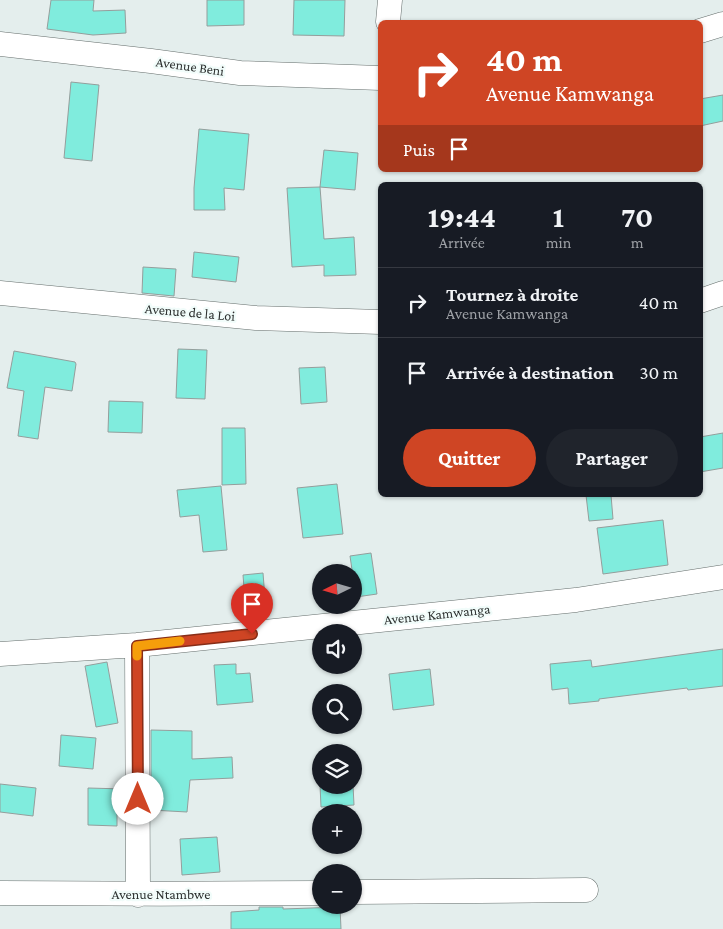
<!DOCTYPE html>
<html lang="fr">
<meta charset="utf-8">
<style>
body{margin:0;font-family:"Crimson Pro",serif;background:#20242c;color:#f1f3f6;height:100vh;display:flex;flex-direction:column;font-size:19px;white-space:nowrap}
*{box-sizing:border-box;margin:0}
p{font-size:16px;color:#9ea1a6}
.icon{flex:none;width:28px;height:28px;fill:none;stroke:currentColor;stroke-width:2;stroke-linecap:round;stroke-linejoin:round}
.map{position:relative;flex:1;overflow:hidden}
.side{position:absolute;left:378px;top:182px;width:325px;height:315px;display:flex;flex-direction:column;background:#171b24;border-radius:8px;box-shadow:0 1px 4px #0004}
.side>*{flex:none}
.top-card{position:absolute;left:378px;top:20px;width:325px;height:152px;border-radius:8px;box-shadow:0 1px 4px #0004;background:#cf4524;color:#fff;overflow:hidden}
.needle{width:32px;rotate:265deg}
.tools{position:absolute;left:312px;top:564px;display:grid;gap:10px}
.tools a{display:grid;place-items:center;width:50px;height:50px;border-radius:50%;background:#171b24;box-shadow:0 1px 4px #0004;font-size:25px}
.pin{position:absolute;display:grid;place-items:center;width:42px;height:42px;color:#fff;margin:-51px -21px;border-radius:50% 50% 50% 0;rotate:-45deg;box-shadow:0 0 5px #0007}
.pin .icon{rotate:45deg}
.me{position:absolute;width:55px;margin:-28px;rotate:0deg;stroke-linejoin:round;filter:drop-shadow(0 0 4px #0008)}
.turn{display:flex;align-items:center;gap:18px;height:105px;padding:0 25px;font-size:22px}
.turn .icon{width:65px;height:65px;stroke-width:2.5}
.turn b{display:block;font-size:35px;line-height:42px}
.then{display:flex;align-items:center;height:48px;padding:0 25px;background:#0003;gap:10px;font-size:19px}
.eta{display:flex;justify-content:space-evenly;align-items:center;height:85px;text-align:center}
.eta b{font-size:30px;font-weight:700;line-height:35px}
.cta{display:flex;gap:10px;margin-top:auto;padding:10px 25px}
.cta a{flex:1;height:58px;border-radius:30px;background:#cf4524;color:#fff;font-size:20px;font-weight:700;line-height:58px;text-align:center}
.cta a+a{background:#20242c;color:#f1f3f6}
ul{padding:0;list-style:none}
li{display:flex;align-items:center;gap:15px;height:70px;padding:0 25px;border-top:1px solid #363941}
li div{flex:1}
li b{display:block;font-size:19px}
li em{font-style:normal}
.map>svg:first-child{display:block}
.building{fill:#80ecdd;stroke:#949e9c}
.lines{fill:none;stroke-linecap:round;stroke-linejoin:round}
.minor-casing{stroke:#656e6c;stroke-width:25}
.minor{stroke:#fff;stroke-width:24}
.route-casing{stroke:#872d17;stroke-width:12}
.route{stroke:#cf4524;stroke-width:9}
.slow{stroke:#f59e0b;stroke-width:9}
.labels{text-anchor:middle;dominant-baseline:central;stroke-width:4.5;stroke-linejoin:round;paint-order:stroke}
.street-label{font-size:14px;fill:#2c302f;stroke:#f1fcfa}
</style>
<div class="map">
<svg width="723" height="929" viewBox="0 0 723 929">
<rect width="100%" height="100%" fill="#e4eeed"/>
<path class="building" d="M 51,0 L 94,0 L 93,11 L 125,10 L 126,33 L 93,35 L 47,29 Z
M 207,0 L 244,0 L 244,25 L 207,26 Z
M 294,0 L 345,0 L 344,36 L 293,35 Z
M 71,82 L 99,85 L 92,161 L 64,158 Z
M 723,95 L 723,121 L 700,126 L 700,99 Z
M 199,129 L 249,134 L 244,190 L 224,188 L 225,210 L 194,210 L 194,188 Z
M 324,150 L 358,153 L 355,190 L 320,187 Z
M 320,187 L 324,239 L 354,237 L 356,275 L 324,276 L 324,265 L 292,267 L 287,188 Z
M 194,252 L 239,257 L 236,282 L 192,277 Z
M 143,267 L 176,269 L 174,296 L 142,293 Z
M 178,349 L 207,350 L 205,399 L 176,398 Z
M 14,351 L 75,362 L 76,364 L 72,391 L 45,387 L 38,439 L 18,436 L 24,391 L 7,388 Z
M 325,367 L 327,402 L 301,404 L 299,368 Z
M 109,401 L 143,402 L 142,433 L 108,432 Z
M 222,428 L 245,428 L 246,484 L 222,485 Z
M 723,433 L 723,468 L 700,472 L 700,437 Z
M 337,484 L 343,534 L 303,538 L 297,488 Z
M 221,486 L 227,550 L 203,552 L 199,515 L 180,517 L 177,490 Z
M 586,495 L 611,495 L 613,519 L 589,521 Z
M 663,520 L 668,565 L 603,574 L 597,528 Z
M 371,553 L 377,594 L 356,597 L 350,556 Z
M 263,573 L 266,611 L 246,613 L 243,575 Z
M 723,649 L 723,686 L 688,690 L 687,688 L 599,699 L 599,701 L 569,704 L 568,688 L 552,690 L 550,664 L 591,660 L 592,667 Z
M 107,662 L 118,723 L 96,727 L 85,666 Z
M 236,664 L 236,674 L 250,673 L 253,702 L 217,705 L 214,665 Z
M 430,669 L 434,705 L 393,710 L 389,674 Z
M 151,730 L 192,731 L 192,759 L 232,757 L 233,778 L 190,780 L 187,812 L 151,810 Z
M 61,735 L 96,738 L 93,769 L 59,766 Z
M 0,784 L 36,788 L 33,816 L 0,812 Z
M 320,785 L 353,785 L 354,805 L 321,807 Z
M 88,788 L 124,789 L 124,807 L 117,807 L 117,826 L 88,825 Z
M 217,837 L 220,872 L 182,875 L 180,839 Z
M 259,907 L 283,907 L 283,909 L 340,907 L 341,929 L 231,929 L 231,912 L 259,910 Z"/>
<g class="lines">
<g class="minor-casing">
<path id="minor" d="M 388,22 L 390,0
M 700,31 L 723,24
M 0,44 L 151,61 L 240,73 L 380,78
M 0,293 L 256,318 L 380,322
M 700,301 L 723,293
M 137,645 L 138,895
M 0,654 L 137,645 L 576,600 L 723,577
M 354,892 L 586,890
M 0,893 C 107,894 214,894 321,893"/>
</g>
<use href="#minor" class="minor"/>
</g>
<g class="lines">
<g class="route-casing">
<path id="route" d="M 138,799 L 137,646 L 252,634"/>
</g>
<use href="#route" class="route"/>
<path class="slow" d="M 137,656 L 137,646 L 180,641"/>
</g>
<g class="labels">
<g class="street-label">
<text transform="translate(190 66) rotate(8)">Avenue Beni</text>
<text transform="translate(190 312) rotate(5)">Avenue de la Loi</text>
<text transform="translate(437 614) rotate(-6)">Avenue Kamwanga</text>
<text x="161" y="894">Avenue Ntambwe</text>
</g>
</g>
</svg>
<div class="tools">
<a><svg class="needle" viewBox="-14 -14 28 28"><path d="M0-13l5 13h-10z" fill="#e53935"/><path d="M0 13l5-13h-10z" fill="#9ea1a6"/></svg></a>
<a><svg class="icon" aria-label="sound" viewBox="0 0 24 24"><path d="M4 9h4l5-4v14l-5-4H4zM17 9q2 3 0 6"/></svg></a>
<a><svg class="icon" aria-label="search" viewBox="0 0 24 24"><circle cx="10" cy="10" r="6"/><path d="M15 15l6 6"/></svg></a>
<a><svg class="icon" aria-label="layers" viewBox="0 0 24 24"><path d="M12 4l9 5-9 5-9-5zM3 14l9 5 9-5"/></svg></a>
<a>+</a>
<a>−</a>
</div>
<div class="pin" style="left:252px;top:634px;background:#d93025"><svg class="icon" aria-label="arrive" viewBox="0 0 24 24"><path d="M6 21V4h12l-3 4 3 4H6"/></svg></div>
<svg class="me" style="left:138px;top:799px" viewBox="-20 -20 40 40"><circle r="19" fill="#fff"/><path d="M0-13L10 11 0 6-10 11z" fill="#cf4524"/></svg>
<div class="top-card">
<div class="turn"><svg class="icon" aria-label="right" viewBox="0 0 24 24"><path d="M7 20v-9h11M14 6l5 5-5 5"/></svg><div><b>40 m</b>Avenue Kamwanga</div></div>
<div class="then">Puis<svg class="icon" aria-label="arrive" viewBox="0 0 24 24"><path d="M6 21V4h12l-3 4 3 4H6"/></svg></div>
</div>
<section class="side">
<div class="eta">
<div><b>19:44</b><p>Arrivée</p></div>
<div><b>1</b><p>min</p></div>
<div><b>70</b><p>m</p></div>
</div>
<ul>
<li><svg class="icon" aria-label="right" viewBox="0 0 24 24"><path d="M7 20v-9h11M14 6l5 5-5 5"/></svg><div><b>Tournez à droite</b><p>Avenue Kamwanga</p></div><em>40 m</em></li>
<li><svg class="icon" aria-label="arrive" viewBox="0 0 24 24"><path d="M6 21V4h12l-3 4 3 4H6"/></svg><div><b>Arrivée à destination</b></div><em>30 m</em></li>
</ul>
<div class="cta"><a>Quitter</a><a>Partager</a></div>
</section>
</div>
